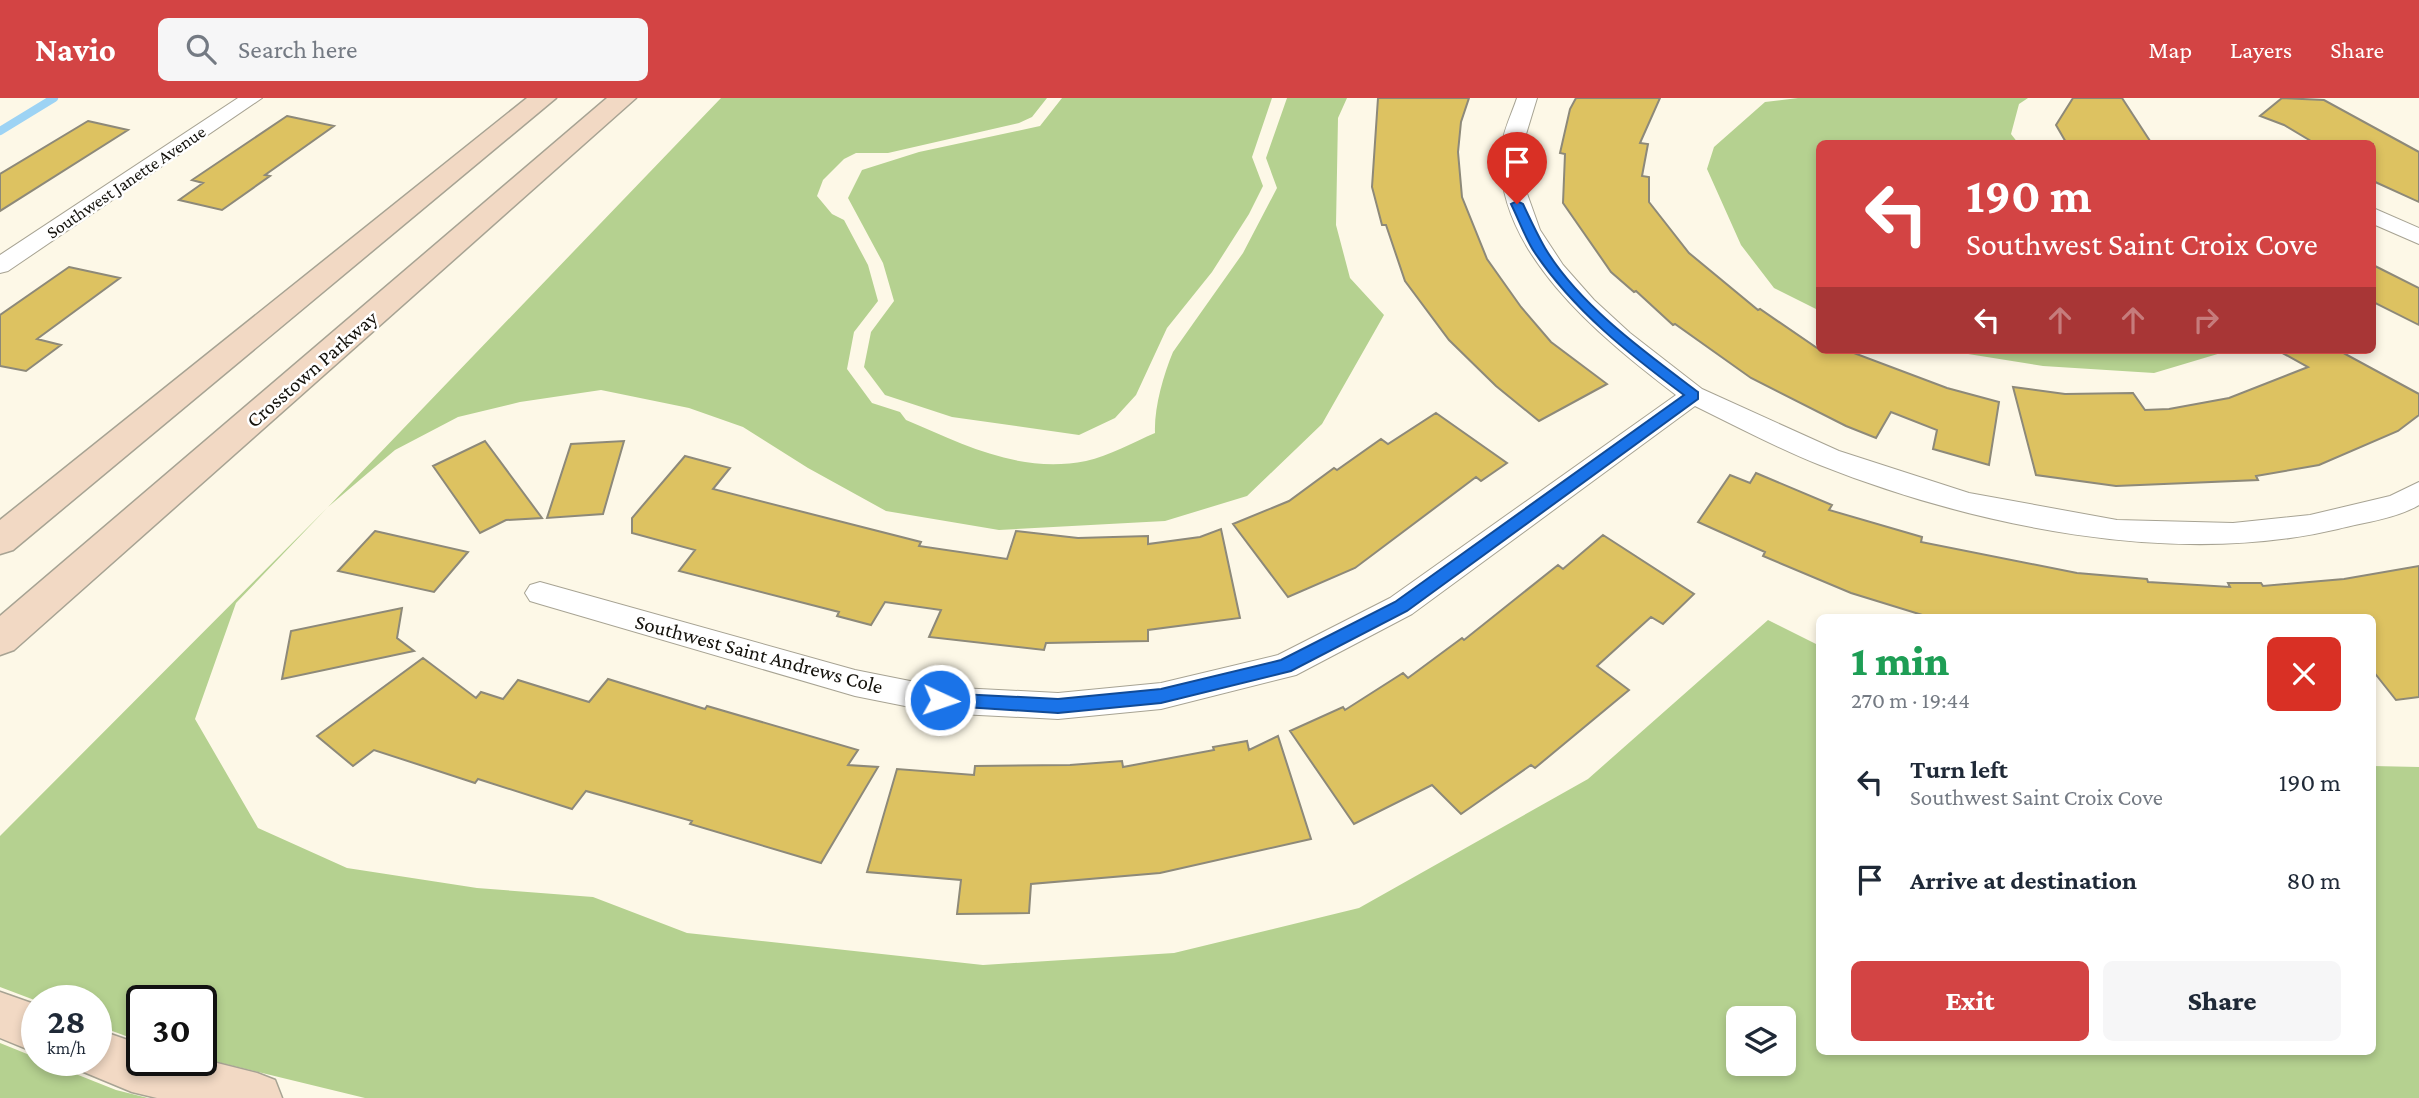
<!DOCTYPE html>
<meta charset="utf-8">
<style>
body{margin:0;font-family:"Crimson Pro",serif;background:#f6f6f7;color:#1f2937;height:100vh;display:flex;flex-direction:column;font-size:26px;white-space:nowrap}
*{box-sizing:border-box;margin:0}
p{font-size:23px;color:#747a83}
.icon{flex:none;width:38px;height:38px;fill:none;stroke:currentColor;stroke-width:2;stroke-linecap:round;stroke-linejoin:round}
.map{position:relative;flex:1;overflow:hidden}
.details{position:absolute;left:1816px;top:516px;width:560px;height:441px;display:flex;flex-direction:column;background:#fff;border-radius:10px;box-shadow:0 4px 10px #0003}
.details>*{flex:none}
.banner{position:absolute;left:1816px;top:42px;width:560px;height:214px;border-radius:10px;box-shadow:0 4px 10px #0003;background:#d34444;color:#fff;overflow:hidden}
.controls{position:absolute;left:1726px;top:908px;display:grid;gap:14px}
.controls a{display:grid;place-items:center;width:70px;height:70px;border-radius:10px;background:#fff;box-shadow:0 4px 10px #0003;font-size:35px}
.speed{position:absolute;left:21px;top:887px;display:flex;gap:14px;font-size:35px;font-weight:700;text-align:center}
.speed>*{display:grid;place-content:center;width:91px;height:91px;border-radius:50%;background:#fff;box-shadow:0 4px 10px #0003;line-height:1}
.speed small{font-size:18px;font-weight:400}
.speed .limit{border:4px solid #111;border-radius:10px;background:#fff;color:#111}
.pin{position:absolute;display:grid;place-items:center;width:60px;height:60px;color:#fff;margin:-72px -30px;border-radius:50% 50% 50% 0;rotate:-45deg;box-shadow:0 0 7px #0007}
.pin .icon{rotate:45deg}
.me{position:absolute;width:77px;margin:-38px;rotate:93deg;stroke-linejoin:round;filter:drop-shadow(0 0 5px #0008)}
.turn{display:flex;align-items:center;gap:24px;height:147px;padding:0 35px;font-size:32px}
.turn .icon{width:91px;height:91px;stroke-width:2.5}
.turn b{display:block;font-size:49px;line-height:60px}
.lanes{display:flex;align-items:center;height:66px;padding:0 35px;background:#0003;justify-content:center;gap:35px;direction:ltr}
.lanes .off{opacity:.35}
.round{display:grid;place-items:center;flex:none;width:74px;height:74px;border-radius:10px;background:#f6f6f7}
.overview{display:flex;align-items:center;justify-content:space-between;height:119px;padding:0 35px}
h1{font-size:42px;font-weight:800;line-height:52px;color:#1e9e55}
.action{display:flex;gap:14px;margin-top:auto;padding:14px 35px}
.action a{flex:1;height:80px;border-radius:10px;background:#d34444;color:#fff;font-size:28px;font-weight:800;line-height:80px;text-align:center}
.action a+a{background:#f6f6f7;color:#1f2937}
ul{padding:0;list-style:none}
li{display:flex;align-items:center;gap:21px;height:98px;padding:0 35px}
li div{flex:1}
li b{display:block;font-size:26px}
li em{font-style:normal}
header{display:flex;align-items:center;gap:42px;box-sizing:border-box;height:98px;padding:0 35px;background:#d34444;color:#fff}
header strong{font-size:33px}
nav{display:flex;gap:38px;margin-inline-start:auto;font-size:24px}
.search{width:490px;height:63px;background:#f6f6f7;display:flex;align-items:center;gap:18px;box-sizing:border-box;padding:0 24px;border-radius:10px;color:#747a83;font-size:26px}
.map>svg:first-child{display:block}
.green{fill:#b5d190;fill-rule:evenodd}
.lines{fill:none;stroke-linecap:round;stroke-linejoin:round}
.stream{stroke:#9dd3f4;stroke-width:8}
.building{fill:#ddc261;stroke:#8d8979;stroke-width:2}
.street-casing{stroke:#a7a393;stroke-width:2}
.secondary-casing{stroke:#a7a393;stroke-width:3}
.street{fill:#fff;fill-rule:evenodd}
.secondary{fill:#f2d9c4;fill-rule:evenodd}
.route{fill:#1a73e8;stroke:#114b97;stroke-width:2}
.labels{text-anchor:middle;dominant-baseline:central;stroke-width:5;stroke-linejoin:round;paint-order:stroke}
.far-street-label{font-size:18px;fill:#14120c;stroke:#fff}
.street-label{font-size:21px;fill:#14120c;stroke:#fff}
</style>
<header>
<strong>Navio</strong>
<div class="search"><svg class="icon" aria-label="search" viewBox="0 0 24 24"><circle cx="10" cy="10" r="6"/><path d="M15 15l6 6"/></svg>Search here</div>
<nav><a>Map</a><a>Layers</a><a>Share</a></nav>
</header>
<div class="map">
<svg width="2419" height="1000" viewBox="0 0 2419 1000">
<rect width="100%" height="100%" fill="#fdf8e7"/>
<path class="green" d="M 721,0 L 1047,0 L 1032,19 L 1019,25 L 888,55 L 856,55 L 844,61 L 823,82 L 817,98 L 832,116 L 844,122 L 868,167 L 878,203 L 854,234 L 847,271 L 872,305 L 900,314 L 906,322 C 965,347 1020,376 1086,363 C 1109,358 1134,344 1155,335 C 1154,310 1163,278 1173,254 L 1243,155 L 1277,90 L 1266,60 L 1287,0 L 1347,0 L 1338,20 L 1336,127 L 1350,180 L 1384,217 L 1322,326 L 1247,398 L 1165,423 L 999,432 L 886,413 L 808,370 L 743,329 L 689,310 L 601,292 L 520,304 L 458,319 L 395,352 L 328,409 L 236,505 L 195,621 L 258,730 L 347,770 L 477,790 L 593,799 L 687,835 L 983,867 L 1174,855 L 1359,810 L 1588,681 L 1768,522 L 1820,548 L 1820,954 L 2373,954 L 2373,668 L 2419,669 L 2419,1000 L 365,1000 L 201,960 L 201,903 L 142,903 L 142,944 L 96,927 L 96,903 L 37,903 L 0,889 L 0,738 L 328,409 ZM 1783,920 L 1783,966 L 1738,966 L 1738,920 Z
M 1062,0 L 1272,0 L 1252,59 L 1263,88 L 1249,116 L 1212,174 L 1167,230 L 1136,297 L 1115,320 L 1079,337 L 952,319 L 885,297 L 864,269 L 871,234 L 894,203 L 883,165 L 848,100 L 862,72 L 919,54 L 1040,28 Z
M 1798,0 L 2028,0 L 2019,6 L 2011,36 L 2018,45 L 1820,46 L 1820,213 L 1774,190 L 1741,147 L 1707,71 L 1714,49 L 1765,4 Z
M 1943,252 L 2231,252 L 2154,275 L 2043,268 Z
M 0,945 L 37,960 L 37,962 L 43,963 L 116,992 L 148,1000 L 0,1000 Z"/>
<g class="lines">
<path class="stream" d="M 0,33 L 54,0"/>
</g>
<path class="building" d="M 1378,0 L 1469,0 L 1461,24 L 1458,54 L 1462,99 L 1487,161 L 1521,209 L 1551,244 L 1607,286 L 1539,323 L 1496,288 L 1449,242 L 1405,183 L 1386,127 L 1382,127 L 1372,89 Z
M 1576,0 L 1660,0 L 1640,45 L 1648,46 L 1642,78 L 1649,79 L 1649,104 L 1689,155 L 1758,212 L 1760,211 L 1820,252 L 1846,252 L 1947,290 L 1999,304 L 1989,367 L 1933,351 L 1937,332 L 1891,314 L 1876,340 L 1846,328 L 1751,280 L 1675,226 L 1673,227 L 1636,193 L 1634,194 L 1611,174 L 1563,105 L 1565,56 L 1560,55 L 1570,11 Z
M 2073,0 L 2122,0 L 2152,46 L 2067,46 L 2056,27 Z
M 2282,0 L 2324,2 L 2419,54 L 2419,104 L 2373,83 L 2373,46 L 2316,46 L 2284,27 L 2260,18 Z
M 287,18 L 334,28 L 265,77 L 270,78 L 222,112 L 179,102 L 203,85 L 192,82 Z
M 88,23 L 128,32 L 0,113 L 0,76 Z
M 2373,167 L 2419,190 L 2419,227 L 2373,204 Z
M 69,169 L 120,180 L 37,241 L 61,247 L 26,273 L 0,268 L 0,217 Z
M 2277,252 L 2338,252 L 2419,296 L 2419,317 L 2398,333 L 2319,367 L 2256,378 L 2258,382 L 2116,388 L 2036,377 L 2013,289 L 2065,296 L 2133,295 L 2145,312 L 2169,311 L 2229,300 L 2308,269 Z
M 1436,315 L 1507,365 L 1481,383 L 1476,379 L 1355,470 L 1288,499 L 1233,426 L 1289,403 L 1334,370 L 1337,372 L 1381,341 L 1388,346 Z
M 485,343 L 542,420 L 506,422 L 480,435 L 433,368 Z
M 624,343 L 603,416 L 547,420 L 571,346 Z
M 685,358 L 730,370 L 713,391 L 921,444 L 919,448 L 1007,461 L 1016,433 L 1078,440 L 1148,438 L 1148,446 L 1200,439 L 1221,431 L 1240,520 L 1148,532 L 1148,543 L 1046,545 L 1044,552 L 929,539 L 941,512 L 885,504 L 871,527 L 837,518 L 839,514 L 679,473 L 695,452 L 632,435 L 632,420 Z
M 1756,375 L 1832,407 L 1829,412 L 1922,439 L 1921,444 L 2077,475 L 2147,481 L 2148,484 L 2230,489 L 2228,485 L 2261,485 L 2263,488 L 2344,481 L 2419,468 L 2419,599 L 2396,602 L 2373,573 L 2373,520 L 1932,520 L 1851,495 L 1763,458 L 1765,454 L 1698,424 L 1730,377 L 1750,385 Z
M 375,433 L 468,454 L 434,494 L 338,473 Z
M 1603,437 L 1694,496 L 1663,526 L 1651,519 L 1597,568 L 1629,592 L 1535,670 L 1531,667 L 1461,716 L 1432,687 L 1354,726 L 1290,633 L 1343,609 L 1345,612 L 1403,575 L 1408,580 L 1462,540 L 1464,542 L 1558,467 L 1563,471 Z
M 402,510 L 397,540 L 414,553 L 282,581 L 291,533 Z
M 423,560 L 476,600 L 481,594 L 503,601 L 518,582 L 589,604 L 608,581 L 705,611 L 707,608 L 858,652 L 848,667 L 878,669 L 821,765 L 690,726 L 692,723 L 586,693 L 572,711 L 478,681 L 475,685 L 374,652 L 353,668 L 317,638 Z
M 1278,638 L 1311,741 L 1160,775 L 1031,786 L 1029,815 L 957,816 L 961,782 L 867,774 L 897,671 L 974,677 L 975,668 L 1070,667 L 1122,663 L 1123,669 L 1214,652 L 1213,649 L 1247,643 L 1249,652 Z"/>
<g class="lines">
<g class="street-casing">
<path id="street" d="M 238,0 L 262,0 L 8,173 L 0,175 L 0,157 Z
M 1517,0 L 1537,0 L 1523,46 L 1525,90 L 1540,132 L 1563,167 L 1594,202 L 1630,235 L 1702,291 L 1839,353 L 1969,395 L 2117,422 L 2233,425 L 2310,417 L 2390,398 L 2419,384 L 2419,407 C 2395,421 2365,424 2338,431 C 2174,470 1974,428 1820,367 C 1777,350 1736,328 1695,308 L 1412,516 L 1296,577 L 1161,611 L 1058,621 L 940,615 L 855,598 L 540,506 L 530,503 L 525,495 L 530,487 L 540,484 L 855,572 L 940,589 L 1058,595 L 1161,585 L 1278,557 L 1390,500 L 1676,297 C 1603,241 1488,150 1502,46 C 1504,31 1512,15 1517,0 Z
M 2373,110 L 2419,130 L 2419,146 L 2373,126 Z"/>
</g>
<g class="secondary-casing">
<path id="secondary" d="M 527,0 L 556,0 L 13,452 L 0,456 L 0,422 Z
M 607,0 L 636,0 L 14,552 L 0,557 L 0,518 Z
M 0,894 L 37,907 L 37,955 L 0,940 Z
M 96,931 L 142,947 L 142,962 L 201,961 L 257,975 L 275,982 L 282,1000 L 157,1000 L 132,994 L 79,972 L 74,962 L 96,962 Z"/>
</g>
<use href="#street" class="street"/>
<use href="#secondary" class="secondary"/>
</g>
<path class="route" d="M 1517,103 L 1523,106 C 1530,121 1537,136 1545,150 C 1579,207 1646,255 1698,294 L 1698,301 L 1407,513 L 1291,573 L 1161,605 L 1058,615 L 934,607 L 932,602 L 934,597 L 940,595 L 1058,601 L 1161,591 L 1281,562 L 1395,504 L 1684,297 C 1629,256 1574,213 1535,155 C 1525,140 1519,122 1511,106 Z"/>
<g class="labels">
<g class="far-street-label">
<text transform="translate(126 84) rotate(-34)">Southwest Janette Avenue</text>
</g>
<g class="street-label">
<text transform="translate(312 271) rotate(-41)">Crosstown Parkway</text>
<text transform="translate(759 556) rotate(15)">Southwest Saint Andrews Cole</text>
</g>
</g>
</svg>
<div class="controls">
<a><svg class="icon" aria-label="layers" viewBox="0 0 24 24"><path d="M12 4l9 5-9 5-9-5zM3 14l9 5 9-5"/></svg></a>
</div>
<div class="speed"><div>28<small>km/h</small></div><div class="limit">30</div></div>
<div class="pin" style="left:1517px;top:106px;background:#d93025"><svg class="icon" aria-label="arrive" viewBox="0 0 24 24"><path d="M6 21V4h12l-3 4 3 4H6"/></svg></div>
<svg class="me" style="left:940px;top:602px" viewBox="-20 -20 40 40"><circle r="17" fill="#1a73e8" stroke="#fff" stroke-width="3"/><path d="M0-11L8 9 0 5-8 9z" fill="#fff"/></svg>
<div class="banner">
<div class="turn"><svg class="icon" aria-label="left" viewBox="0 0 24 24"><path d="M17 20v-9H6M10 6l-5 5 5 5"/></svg><div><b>190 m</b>Southwest Saint Croix Cove</div></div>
<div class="lanes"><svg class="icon" aria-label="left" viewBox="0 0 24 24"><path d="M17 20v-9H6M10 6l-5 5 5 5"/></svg><svg class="icon off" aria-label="ahead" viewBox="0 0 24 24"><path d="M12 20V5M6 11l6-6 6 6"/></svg><svg class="icon off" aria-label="ahead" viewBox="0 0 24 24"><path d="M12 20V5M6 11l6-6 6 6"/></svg><svg class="icon off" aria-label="right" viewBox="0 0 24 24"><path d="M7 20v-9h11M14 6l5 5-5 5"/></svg></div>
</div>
<section class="details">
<div class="overview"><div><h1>1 min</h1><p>270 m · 19:44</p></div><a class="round" style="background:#d93025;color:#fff"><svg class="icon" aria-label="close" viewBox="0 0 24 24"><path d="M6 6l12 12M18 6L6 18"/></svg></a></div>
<ul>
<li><svg class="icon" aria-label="left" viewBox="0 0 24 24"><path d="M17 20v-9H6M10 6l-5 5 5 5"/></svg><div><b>Turn left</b><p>Southwest Saint Croix Cove</p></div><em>190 m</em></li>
<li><svg class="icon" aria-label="arrive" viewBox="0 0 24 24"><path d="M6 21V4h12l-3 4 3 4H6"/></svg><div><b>Arrive at destination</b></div><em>80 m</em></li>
</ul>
<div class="action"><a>Exit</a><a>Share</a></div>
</section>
</div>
